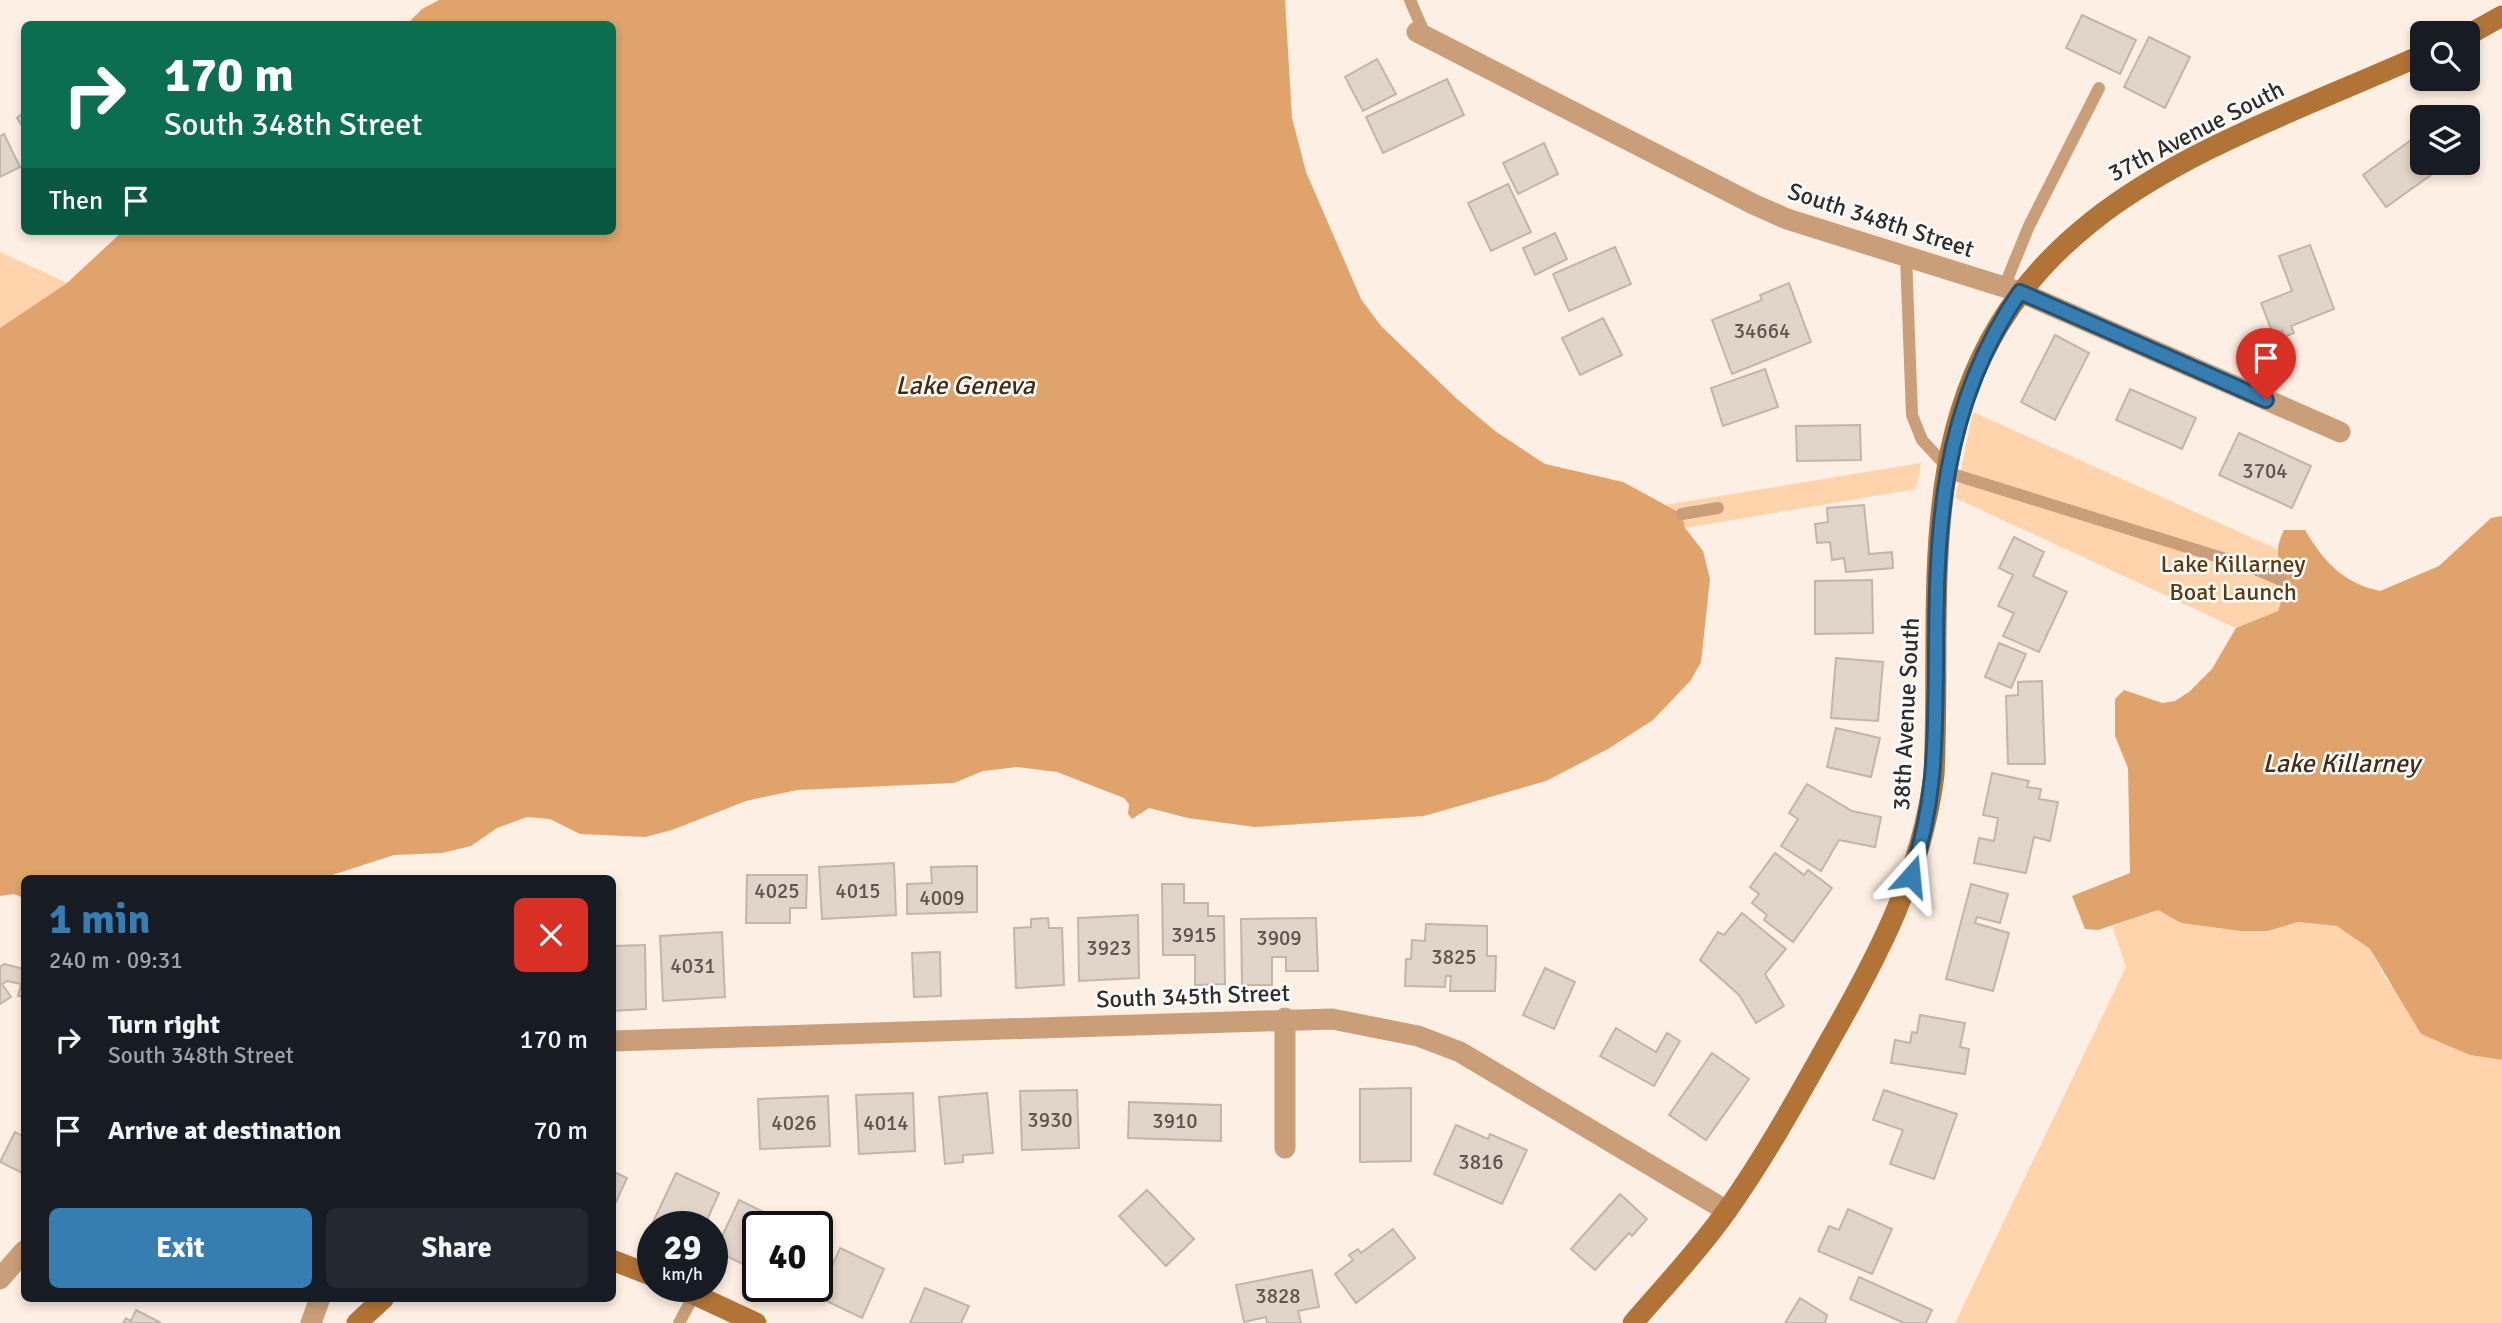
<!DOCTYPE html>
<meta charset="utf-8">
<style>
body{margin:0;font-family:Signika,sans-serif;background:#242831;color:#f1f3f6;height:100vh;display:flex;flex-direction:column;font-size:26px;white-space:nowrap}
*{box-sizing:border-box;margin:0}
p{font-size:23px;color:#9ea1a6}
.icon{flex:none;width:38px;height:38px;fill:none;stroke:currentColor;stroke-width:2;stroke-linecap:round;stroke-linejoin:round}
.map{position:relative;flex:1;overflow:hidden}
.drawer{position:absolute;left:21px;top:875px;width:595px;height:427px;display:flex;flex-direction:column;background:#171b24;border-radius:10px;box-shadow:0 4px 10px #0003}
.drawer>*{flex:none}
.top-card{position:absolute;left:21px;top:21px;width:595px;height:214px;border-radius:10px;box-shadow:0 4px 10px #0003;background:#0b6e4f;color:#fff;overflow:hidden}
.buttons{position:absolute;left:2410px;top:21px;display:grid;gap:14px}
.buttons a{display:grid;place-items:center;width:70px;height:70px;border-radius:10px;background:#171b24;box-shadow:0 4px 10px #0003;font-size:35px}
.speed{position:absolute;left:637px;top:1211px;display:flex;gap:14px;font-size:35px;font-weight:700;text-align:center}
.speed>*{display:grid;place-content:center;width:91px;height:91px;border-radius:50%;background:#171b24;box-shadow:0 4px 10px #0003;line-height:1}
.speed small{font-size:18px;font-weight:400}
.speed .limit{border:4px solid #111;border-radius:10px;background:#fff;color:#111}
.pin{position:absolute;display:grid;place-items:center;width:60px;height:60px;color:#fff;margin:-72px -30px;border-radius:50% 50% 50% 0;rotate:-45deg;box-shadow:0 0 7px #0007}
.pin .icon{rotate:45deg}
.me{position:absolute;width:77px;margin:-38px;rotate:18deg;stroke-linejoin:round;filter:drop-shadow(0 0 5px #0008)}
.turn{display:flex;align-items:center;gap:24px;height:147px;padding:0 28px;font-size:32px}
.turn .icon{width:91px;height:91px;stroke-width:2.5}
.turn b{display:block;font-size:49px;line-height:60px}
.then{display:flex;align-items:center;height:66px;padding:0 28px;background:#0003;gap:14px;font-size:26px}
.round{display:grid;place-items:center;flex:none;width:74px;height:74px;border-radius:10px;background:#242831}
.headline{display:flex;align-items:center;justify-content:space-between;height:119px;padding:0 28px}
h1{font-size:42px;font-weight:800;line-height:52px;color:#367eb2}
.cta{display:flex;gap:14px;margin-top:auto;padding:14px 28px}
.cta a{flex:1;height:80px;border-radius:10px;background:#367eb2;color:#fff;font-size:28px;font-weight:800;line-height:80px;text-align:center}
.cta a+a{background:#242831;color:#f1f3f6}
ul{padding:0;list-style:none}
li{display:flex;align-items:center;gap:21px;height:91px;padding:0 28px}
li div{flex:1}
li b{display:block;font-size:26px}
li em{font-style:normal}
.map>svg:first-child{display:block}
.green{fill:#ffd4ad}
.water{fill:#dfa36b}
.building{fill:#e1d4c8;stroke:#c2b5a9;stroke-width:2}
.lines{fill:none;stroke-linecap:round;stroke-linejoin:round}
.lane{stroke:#c99e78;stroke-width:12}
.street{stroke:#c99e78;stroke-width:21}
.secondary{stroke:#b27436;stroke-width:21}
.route-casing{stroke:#235274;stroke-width:18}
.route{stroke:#367eb2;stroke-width:12}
.labels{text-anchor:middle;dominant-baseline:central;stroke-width:5;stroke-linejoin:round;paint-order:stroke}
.number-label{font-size:21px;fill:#5d564f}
.street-label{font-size:24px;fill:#312c27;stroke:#fff}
.park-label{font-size:24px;fill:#5f380c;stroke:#fff}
.water-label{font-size:26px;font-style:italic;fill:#442b13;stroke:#fff}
</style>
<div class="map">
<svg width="2502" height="1323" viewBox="0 0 2502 1323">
<rect width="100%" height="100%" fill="#fdefe3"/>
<path class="green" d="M 0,252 L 67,283 L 0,328 Z
M 1973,412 L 2277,549 C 2274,571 2287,589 2278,611 L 2236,628 L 1955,498 Z
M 1921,463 L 1916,489 L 1685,528 L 1682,514 L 1665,505 Z
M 2158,909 L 2181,923 L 2240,931 L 2268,931 L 2298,922 L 2337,926 L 2370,949 L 2387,981 L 2470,1055 L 2502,1060 L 2502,1323 L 1955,1323 L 2126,967 L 2112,926 Z"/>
<path class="water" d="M 439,0 L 1285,0 L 1292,118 L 1306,172 L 1361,299 L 1381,326 L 1457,399 L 1495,431 L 1545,464 L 1623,482 L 1682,514 L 1685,528 L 1703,551 L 1710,579 L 1701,662 L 1691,680 L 1653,720 L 1608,749 L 1546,781 L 1424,816 L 1255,827 L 1188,818 L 1149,808 L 1132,819 L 1128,814 L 1129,804 L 1124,798 L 1057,772 L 1017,767 L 983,771 L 954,783 L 797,790 L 746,801 L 672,830 L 645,837 L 580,834 L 550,819 L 527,817 L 497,828 L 471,846 L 442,853 L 394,855 L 323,878 L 24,878 L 24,898 L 14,894 L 0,896 L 0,328 L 67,283 L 123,231 L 612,231 L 612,24 L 407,24 L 422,9 Z
M 2502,516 L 2502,1060 L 2470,1055 L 2421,1034 L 2370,949 L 2337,926 L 2298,922 L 2268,931 L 2240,931 L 2181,923 L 2158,910 L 2098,930 L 2085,929 L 2072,896 L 2130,873 L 2128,768 L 2115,736 L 2115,699 L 2124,690 L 2162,703 L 2175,701 L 2189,692 L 2212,669 L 2236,628 L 2278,611 C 2291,580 2267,564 2284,530 L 2305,530 C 2324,562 2343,583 2380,591 L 2439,566 L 2491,518 Z"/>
<path class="building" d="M 2082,15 L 2136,40 L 2120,74 L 2066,48 Z
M 2149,37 L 2190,57 L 2165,108 L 2124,87 Z
M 1377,59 L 1396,94 L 1363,111 L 1345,77 Z
M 1447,79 L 1464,115 L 1383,153 L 1366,117 Z
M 24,112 L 24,129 L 17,118 Z
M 2422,132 L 2422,163 L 2445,165 L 2386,207 L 2363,175 Z
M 4,134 L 20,167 L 0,177 L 0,136 Z
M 1544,143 L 1558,174 L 1518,194 L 1503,163 Z
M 1508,184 L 1531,232 L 1491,251 L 1468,203 Z
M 1555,233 L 1567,259 L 1535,275 L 1523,248 Z
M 2310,245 L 2334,309 L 2291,326 L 2294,333 L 2284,337 L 2282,331 L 2273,334 L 2261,303 L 2292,291 L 2279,256 Z
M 1615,247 L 1631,284 L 1569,311 L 1553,274 Z
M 1789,283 L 1811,342 L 1732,374 L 1712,320 L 1762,300 L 1760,295 Z
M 1603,318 L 1622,355 L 1580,375 L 1562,338 Z
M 2055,335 L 2089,353 L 2055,420 L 2021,402 Z
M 1765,369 L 1778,407 L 1723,426 L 1711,388 Z
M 2130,389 L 2196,418 L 2182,449 L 2116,420 Z
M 1860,425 L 1861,460 L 1797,461 L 1796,426 Z
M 2239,433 L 2311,466 L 2292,508 L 2219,475 Z
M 1864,505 L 1869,554 L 1892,552 L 1893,568 L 1846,572 L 1844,558 L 1832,560 L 1830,542 L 1817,543 L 1815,524 L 1828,522 L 1827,508 Z
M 2014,537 L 2044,552 L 2033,576 L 2067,592 L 2039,652 L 2003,636 L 2014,613 L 1998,606 L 2013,575 L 1999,568 Z
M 1872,580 L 1873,633 L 1815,634 L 1815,581 Z
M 1999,643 L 2026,654 L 2011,688 L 1985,677 Z
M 1836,658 L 1883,662 L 1878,721 L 1831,718 Z
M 2042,681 L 2045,764 L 2008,764 L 2006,696 L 2018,695 L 2018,682 Z
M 1836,728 L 1880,738 L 1871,777 L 1827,767 Z
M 1992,773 L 2029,781 L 2027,787 L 2041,789 L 2039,799 L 2058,802 L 2050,841 L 2034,837 L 2026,873 L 1974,863 L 1979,838 L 1994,841 L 1998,818 L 1983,815 Z
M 1807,784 L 1852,811 L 1881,817 L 1875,847 L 1839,840 L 1821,871 L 1781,846 L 1798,819 L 1789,813 Z
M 1775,853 L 1804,875 L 1808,870 L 1832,888 L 1793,942 L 1764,920 L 1767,915 L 1752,903 L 1759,894 L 1750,887 Z
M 894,863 L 896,915 L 822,919 L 819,867 Z
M 977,866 L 977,912 L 907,914 L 907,884 L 932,883 L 931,867 Z
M 747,875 L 807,875 L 806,908 L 790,908 L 790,923 L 746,923 Z
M 1162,884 L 1184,884 L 1184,903 L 1208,903 L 1208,916 L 1224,916 L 1225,984 L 1195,985 L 1195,955 L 1163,955 Z
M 1971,884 L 2008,894 L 2000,923 L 1977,917 L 1975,923 L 2009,933 L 1993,991 L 1946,979 Z
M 1742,913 L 1786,949 L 1765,974 L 1784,1006 L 1756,1023 L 1739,995 L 1700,960 L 1718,932 L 1724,935 Z
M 1138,915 L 1139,978 L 1079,981 L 1078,918 Z
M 1048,918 L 1049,928 L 1062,928 L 1064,985 L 1016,988 L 1014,928 L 1031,927 L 1031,919 Z
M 1316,918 L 1318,971 L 1286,971 L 1286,957 L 1272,957 L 1272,985 L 1242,985 L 1241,919 Z
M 1426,924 L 1487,926 L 1487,956 L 1496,956 L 1495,991 L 1450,991 L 1451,976 L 1446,976 L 1445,987 L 1405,986 L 1406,959 L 1411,959 L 1412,940 L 1425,941 Z
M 722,932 L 725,997 L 663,1001 L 660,936 Z
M 645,945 L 646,1009 L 612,1011 L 612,946 Z
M 940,952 L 941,996 L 914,997 L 912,953 Z
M 4,964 L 24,969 L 24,997 L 18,996 L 21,984 L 7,981 L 2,984 L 11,997 L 0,1004 L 0,967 Z
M 1545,968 L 1575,982 L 1554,1029 L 1523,1015 Z
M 1920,1015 L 1965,1023 L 1960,1047 L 1969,1049 L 1965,1074 L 1891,1063 L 1895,1040 L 1910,1043 L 1912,1032 L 1917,1033 Z
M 1616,1028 L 1656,1052 L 1667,1033 L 1680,1041 L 1654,1086 L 1600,1056 Z
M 1712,1053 L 1749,1079 L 1706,1140 L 1669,1115 Z
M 1411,1088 L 1411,1161 L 1360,1162 L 1360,1089 Z
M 1077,1090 L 1079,1148 L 1022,1150 L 1020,1091 Z
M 1884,1090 L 1957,1114 L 1934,1179 L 1890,1164 L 1903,1130 L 1873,1120 Z
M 913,1093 L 915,1151 L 859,1154 L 856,1095 Z
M 987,1093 L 993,1153 L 963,1155 L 963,1162 L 945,1164 L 939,1097 Z
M 828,1096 L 830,1146 L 760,1149 L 758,1099 Z
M 1129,1102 L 1221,1105 L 1221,1141 L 1128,1138 Z
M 1456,1125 L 1488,1139 L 1490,1134 L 1527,1150 L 1502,1204 L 1434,1174 Z
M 15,1132 L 24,1137 L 24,1174 L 0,1162 Z
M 612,1171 L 627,1178 L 615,1204 L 612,1203 Z
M 676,1173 L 719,1193 L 704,1227 L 664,1227 L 653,1222 Z
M 1147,1190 L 1194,1239 L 1166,1266 L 1119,1216 Z
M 1620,1194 L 1647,1219 L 1632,1236 L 1629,1233 L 1595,1270 L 1571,1249 Z
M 739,1200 L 782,1221 L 780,1227 L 758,1227 L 758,1271 L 715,1251 Z
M 1848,1209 L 1892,1229 L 1872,1274 L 1818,1251 L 1829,1226 L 1839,1230 Z
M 1393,1229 L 1415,1258 L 1356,1303 L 1335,1274 L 1353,1260 L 1349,1255 L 1358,1249 L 1361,1253 Z
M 840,1248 L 884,1269 L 862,1318 L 818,1297 Z
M 1312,1270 L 1319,1307 L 1298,1311 L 1301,1323 L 1267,1323 L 1266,1317 L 1244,1322 L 1236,1285 Z
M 1859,1277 L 1932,1310 L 1926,1323 L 1904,1323 L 1850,1299 Z
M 925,1288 L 969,1306 L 961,1323 L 910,1323 Z
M 1800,1298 L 1827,1315 L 1825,1323 L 1785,1323 Z
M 136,1310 L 161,1323 L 123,1323 L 126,1318 L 131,1321 Z"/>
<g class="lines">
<path class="lane" d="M 1410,0 L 1426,37
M 1906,256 L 1912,415 L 1922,440 L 1947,467
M 2004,287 L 2029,226 L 2099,88
M 1946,472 L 2248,566 L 2281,580
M 1682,514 L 1718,508
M 679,1323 L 694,1295"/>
<path class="street" d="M 1417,32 L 1753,204 L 1787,219 L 2020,292 L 2340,432
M 612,1041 L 1332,1019 L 1418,1036 L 1460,1052 L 1727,1211
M 1285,1148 L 1285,1018
M 0,1279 L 24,1251
M 311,1323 L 320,1298"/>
<path class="secondary" d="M 2468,35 L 2502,16
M 612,1260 L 653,1276
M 676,1286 L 756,1323
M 357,1323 L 384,1298
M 1633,1323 C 1665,1286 1700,1249 1728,1209 C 1766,1155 1798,1097 1830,1040 C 1878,956 1922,872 1934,775 C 1939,674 1930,569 1947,469 C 1992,207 2212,149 2422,55"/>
</g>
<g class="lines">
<g class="route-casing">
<path id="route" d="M 1911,876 C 1936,801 1935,743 1936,666 C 1936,530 1940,408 2020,292 L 2266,400"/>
</g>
<use href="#route" class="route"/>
</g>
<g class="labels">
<g class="number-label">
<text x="1762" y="331">34664</text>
<text x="2265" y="471">3704</text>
<text x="777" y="891">4025</text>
<text x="858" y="891">4015</text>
<text x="942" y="898">4009</text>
<text x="1194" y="935">3915</text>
<text x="1279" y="938">3909</text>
<text x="1109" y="948">3923</text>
<text x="1454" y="957">3825</text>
<text x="693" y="966">4031</text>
<text x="1050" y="1120">3930</text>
<text x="1175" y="1121">3910</text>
<text x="794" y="1123">4026</text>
<text x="886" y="1123">4014</text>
<text x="1481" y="1162">3816</text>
<text x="1278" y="1296">3828</text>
</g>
<g class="street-label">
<text transform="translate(2196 131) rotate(-27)">37th Avenue South</text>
<text transform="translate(1881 220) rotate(18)">South 348th Street</text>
<text transform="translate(1906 714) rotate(-87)">38th Avenue South</text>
<text transform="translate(1193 996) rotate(-2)">South 345th Street</text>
</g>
<g class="park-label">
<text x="2233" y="564">Lake Killarney<tspan x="2233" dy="28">Boat Launch</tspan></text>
</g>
<g class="water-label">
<text x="965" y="386">Lake Geneva</text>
<text x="2341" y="764">Lake Killarney</text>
</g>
</g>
</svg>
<div class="buttons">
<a><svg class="icon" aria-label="search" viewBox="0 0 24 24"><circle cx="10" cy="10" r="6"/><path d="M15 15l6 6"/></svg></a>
<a><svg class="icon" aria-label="layers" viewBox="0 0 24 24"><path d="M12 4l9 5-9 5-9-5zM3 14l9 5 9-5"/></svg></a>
</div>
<div class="speed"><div>29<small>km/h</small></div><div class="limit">40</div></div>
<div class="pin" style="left:2266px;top:400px;background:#d93025"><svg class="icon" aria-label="arrive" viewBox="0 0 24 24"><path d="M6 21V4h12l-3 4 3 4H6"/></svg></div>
<svg class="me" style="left:1911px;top:876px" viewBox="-20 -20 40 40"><path d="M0-17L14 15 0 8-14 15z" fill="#367eb2" stroke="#fff" stroke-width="4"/></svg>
<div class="top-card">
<div class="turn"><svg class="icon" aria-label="right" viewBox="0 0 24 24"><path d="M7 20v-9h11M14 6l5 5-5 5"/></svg><div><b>170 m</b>South 348th Street</div></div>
<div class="then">Then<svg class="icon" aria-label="arrive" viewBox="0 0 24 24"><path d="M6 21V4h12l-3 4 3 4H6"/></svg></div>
</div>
<section class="drawer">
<div class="headline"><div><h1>1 min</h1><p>240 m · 09:31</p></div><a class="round" style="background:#d93025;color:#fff"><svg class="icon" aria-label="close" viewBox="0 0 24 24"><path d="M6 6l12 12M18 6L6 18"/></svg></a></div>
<ul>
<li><svg class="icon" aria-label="right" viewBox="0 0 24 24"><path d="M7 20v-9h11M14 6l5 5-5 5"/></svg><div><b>Turn right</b><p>South 348th Street</p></div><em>170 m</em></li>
<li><svg class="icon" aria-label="arrive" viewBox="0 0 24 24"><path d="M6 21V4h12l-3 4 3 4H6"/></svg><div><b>Arrive at destination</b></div><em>70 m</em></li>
</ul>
<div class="cta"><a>Exit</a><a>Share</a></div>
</section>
</div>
